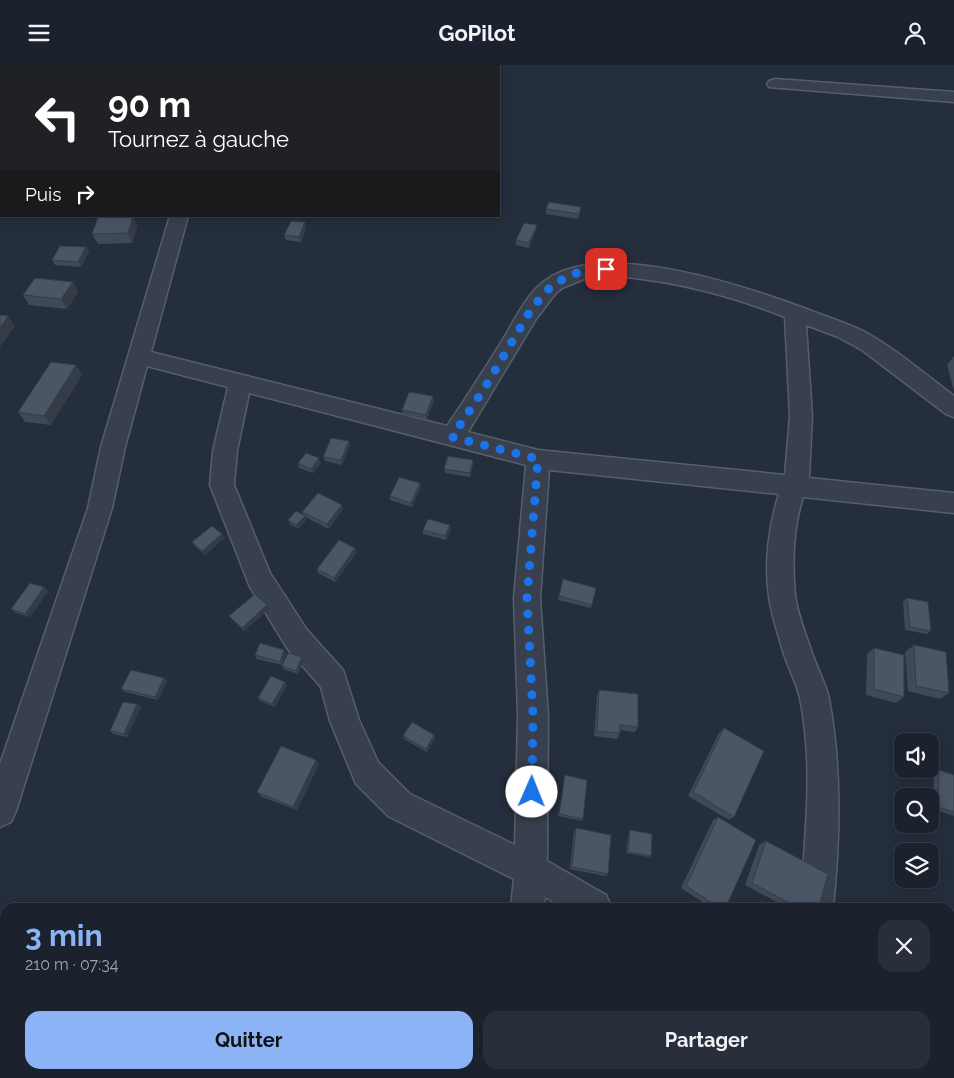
<!DOCTYPE html>
<html lang="fr">
<meta charset="utf-8">
<style>
body{margin:0;font-family:Raleway,sans-serif;background:#282f3a;color:#f1f3f6;height:100vh;display:flex;flex-direction:column;font-size:19px;white-space:nowrap}
*{box-sizing:border-box;margin:0}
p{font-size:16px;color:#a0a4aa}
.icon{flex:none;width:28px;height:28px;fill:none;stroke:currentColor;stroke-width:2;stroke-linecap:round;stroke-linejoin:round}
.map{position:relative;flex:1;overflow:hidden}
.side{position:absolute;left:0px;top:838px;width:955px;height:176px;display:flex;flex-direction:column;background:#1b222e;border-radius:15px 15px 0 0;box-shadow:0 2px 12px #0003,0 0 0 1px #393f4a}
.side>*{flex:none}
.banner{position:absolute;left:0px;top:0px;width:500px;height:152px;box-shadow:0 2px 12px #0003,0 0 0 1px #393f4a;background:#202124;color:#fff;overflow:hidden}
.buttons{position:absolute;left:894px;top:668px;display:grid;gap:10px}
.buttons a{display:grid;place-items:center;width:45px;height:45px;border-radius:10px;background:#1b222e;box-shadow:0 2px 12px #0003,0 0 0 1px #393f4a;font-size:25px}
.pin{position:absolute;display:grid;place-items:center;width:42px;height:42px;color:#fff;margin:-21px;border-radius:10px;box-shadow:0 2px 8px #0006}
.me{position:absolute;width:55px;margin:-28px;rotate:1deg;stroke-linejoin:round;filter:drop-shadow(0 0 4px #0008)}
.turn{display:flex;align-items:center;gap:18px;height:105px;padding:0 25px;font-size:22px}
.turn .icon{width:65px;height:65px;stroke-width:2.5}
.turn b{display:block;font-size:35px;line-height:42px}
.then{display:flex;align-items:center;height:48px;padding:0 25px;background:#0003;gap:10px;font-size:19px}
.round{display:grid;place-items:center;flex:none;width:52px;height:52px;border-radius:15px;background:#282f3a}
.head{display:flex;align-items:center;justify-content:space-between;height:85px;padding:0 25px}
h1{font-size:30px;font-weight:700;line-height:38px;color:#8bb3f5}
.cta{display:flex;gap:10px;margin-top:auto;padding:10px 25px}
.cta a{flex:1;height:58px;border-radius:15px;background:#8bb3f5;color:#111;font-size:20px;font-weight:700;line-height:58px;text-align:center}
.cta a+a{background:#282f3a;color:#f1f3f6}
header{display:flex;justify-content:space-between;align-items:center;height:65px;padding:0 25px;background:#1b222e;font-size:22px;font-weight:700}
.map>svg:first-child{display:block}
.lines{fill:none;stroke-linecap:round;stroke-linejoin:round}
.minor-casing{stroke:#565e6b;stroke-width:3}
.minor{fill:#38404d;fill-rule:evenodd}
.wall{fill:#404958}
.shaded-wall{fill:#343c47}
.building{fill:#4a5566;stroke:#343c47}
.route{stroke:#1a73e8;stroke-width:9;stroke-dasharray:0 16.2}
</style>
<header><svg class="icon" aria-label="menu" viewBox="0 0 24 24"><path d="M4 6h16M4 12h16M4 18h16"/></svg>GoPilot<svg class="icon" aria-label="person" viewBox="0 0 24 24"><circle cx="12" cy="8" r="4"/><path d="M4 21q1-7 8-7t8 7"/></svg></header>
<div class="map">
<svg width="954" height="1013" viewBox="0 0 954 1013">
<rect width="100%" height="100%" fill="#242e3d"/>
<g class="lines">
<g class="minor-casing">
<path id="minor" d="M 106,0 L 122,0 L 122,1 L 106,1 Z
M 775,14 L 954,27 L 954,37 L 769,22 L 767,19 L 769,16 Z
M 170,151 L 188,151 L 151,287 L 447,361 C 466,333 484,305 502,276 C 515,255 526,229 546,215 C 604,173 748,222 809,245 C 827,252 847,258 865,267 C 897,285 925,309 954,331 L 954,352 L 946,349 L 862,285 L 838,272 L 806,260 L 812,351 L 809,413 L 954,428 L 954,448 L 803,432 C 793,463 792,497 795,530 C 797,548 806,570 812,588 C 817,603 826,619 829,634 C 842,702 840,775 833,842 L 800,842 C 805,775 814,700 800,633 C 796,617 788,602 783,586 C 778,568 771,549 769,531 C 764,498 769,460 779,429 L 549,405 L 540,533 L 548,650 L 547,796 L 606,830 L 611,842 L 563,842 L 545,832 L 543,842 L 511,842 L 514,814 L 388,751 L 356,719 L 330,656 L 321,622 L 287,583 L 250,522 L 210,420 L 213,386 L 228,322 L 147,301 L 125,382 L 112,443 L 16,746 L 11,757 L 0,762 L 0,699 L 88,443 L 101,382 ZM 612,211 C 672,215 729,230 785,252 L 790,351 L 785,410 L 538,385 L 468,367 L 536,254 L 555,229 L 562,223 L 584,214 ZM 249,328 L 526,400 L 514,533 L 518,650 L 515,780 L 410,729 L 378,697 L 359,655 L 343,605 L 307,565 L 270,508 L 234,420 L 237,386 Z
M 501,1009 L 537,1009 L 538,1013 L 500,1013 Z
M 816,1009 L 857,1009 L 859,1013 L 817,1013 Z"/>
</g>
<use href="#minor" class="minor"/>
</g>
<path class="wall" d="M 266,0 L 281,0 L 279,1 L 272,1 Z
M 546,144 L 580,147 L 578,154 L 546,149 Z
M 103,151 L 133,151 L 137,161 L 132,178 L 98,179 L 92,169 L 104,152 Z
M 306,162 L 301,177 L 286,175 L 284,170 Z
M 536,165 L 529,183 L 516,180 L 516,175 Z
M 86,182 L 89,187 L 81,202 L 55,200 L 52,195 Z
M 73,217 L 78,227 L 67,244 L 29,240 L 23,230 Z
M 954,291 L 954,326 L 947,300 Z
M 76,300 L 82,310 L 51,360 L 25,357 L 18,347 Z
M 434,336 L 427,354 L 403,350 L 402,345 Z
M 349,376 L 350,380 L 342,400 L 325,396 L 323,392 Z
M 473,395 L 473,400 L 470,412 L 445,408 L 444,404 Z
M 298,398 L 321,398 L 313,408 L 299,403 Z
M 420,418 L 421,422 L 412,442 L 390,435 L 390,431 Z
M 342,440 L 343,444 L 329,464 L 305,452 L 306,455 L 298,464 L 290,459 L 288,455 L 303,450 L 302,447 Z
M 450,460 L 451,464 L 446,475 L 423,469 L 423,465 Z
M 222,469 L 224,473 L 205,490 L 195,481 L 192,477 Z
M 357,487 L 335,517 L 318,508 L 317,504 Z
M 563,514 L 596,523 L 591,543 L 558,535 Z
M 44,522 L 48,526 L 30,552 L 16,548 L 11,544 Z
M 907,533 L 931,566 L 927,569 L 905,565 L 903,537 Z
M 267,540 L 269,544 L 244,566 L 229,551 Z
M 914,580 L 949,628 L 940,634 L 908,626 L 905,587 Z
M 874,583 L 904,632 L 896,638 L 866,630 L 867,589 Z
M 286,588 L 282,600 L 257,594 L 255,590 Z
M 304,595 L 298,609 L 284,604 L 282,601 Z
M 164,613 L 167,616 L 158,635 L 125,627 L 121,624 Z
M 285,617 L 287,620 L 275,642 L 260,636 L 258,633 Z
M 599,625 L 638,662 L 635,667 L 620,665 L 620,668 L 617,674 L 594,671 L 597,631 Z
M 141,642 L 127,672 L 113,669 L 110,666 Z
M 724,663 L 734,752 L 729,755 L 688,731 L 719,668 Z
M 434,670 L 435,673 L 427,687 L 404,674 L 403,671 Z
M 316,695 L 319,699 L 297,745 L 262,732 L 257,727 Z
M 939,705 L 954,710 L 954,751 L 933,744 L 934,707 Z
M 565,710 L 583,754 L 582,756 L 558,751 Z
M 718,752 L 726,842 L 710,842 L 681,823 L 713,755 Z
M 576,763 L 608,809 L 605,811 L 570,804 L 574,766 Z
M 630,765 L 651,791 L 649,792 L 626,788 L 629,766 Z
M 766,776 L 819,842 L 786,842 L 745,820 L 759,780 Z
M 572,1009 L 616,1009 L 617,1013 L 572,1013 Z"/>
<path class="shaded-wall" d="M 133,151 L 137,161 L 132,178 L 128,168 Z
M 305,157 L 306,162 L 301,177 L 299,172 Z
M 537,160 L 536,165 L 529,183 L 529,178 Z
M 86,182 L 89,187 L 81,202 L 78,197 Z
M 73,217 L 78,227 L 67,244 L 61,234 Z
M 8,251 L 15,261 L 0,282 L 0,263 Z
M 76,300 L 82,310 L 51,360 L 44,351 Z
M 433,331 L 434,336 L 427,354 L 426,350 Z
M 349,376 L 350,380 L 342,400 L 341,395 Z
M 319,393 L 321,398 L 313,408 L 311,404 Z
M 473,395 L 473,400 L 470,412 L 470,408 Z
M 420,418 L 421,422 L 412,442 L 411,438 Z
M 342,440 L 343,444 L 329,464 L 327,459 Z
M 305,451 L 306,455 L 298,464 L 296,460 Z
M 450,460 L 451,464 L 446,475 L 445,471 Z
M 222,469 L 224,473 L 205,490 L 202,486 Z
M 355,483 L 357,487 L 335,517 L 334,513 Z
M 44,522 L 48,526 L 30,552 L 25,549 Z
M 267,540 L 269,544 L 244,566 L 242,563 Z
M 284,585 L 286,588 L 282,600 L 280,597 Z
M 302,592 L 304,595 L 298,609 L 296,606 Z
M 164,613 L 167,616 L 158,635 L 155,632 Z
M 285,617 L 287,620 L 275,642 L 272,639 Z
M 137,639 L 141,642 L 127,672 L 124,669 Z
M 434,670 L 435,673 L 427,687 L 426,684 Z
M 316,695 L 319,699 L 297,745 L 293,742 Z
M 313,1009 L 324,1009 L 322,1013 L 319,1013 Z"/>
<path class="building" d="M 549,137 L 581,142 L 579,149 L 546,144 Z
M 133,151 L 128,168 L 92,169 L 98,152 Z
M 291,156 L 305,157 L 299,172 L 284,170 Z
M 524,158 L 537,160 L 529,178 L 516,175 Z
M 60,181 L 86,182 L 78,197 L 52,195 Z
M 35,213 L 73,217 L 61,234 L 23,230 Z
M 0,250 L 8,251 L 0,263 Z
M 51,297 L 76,300 L 44,351 L 18,347 Z
M 409,327 L 433,331 L 426,350 L 402,345 Z
M 331,373 L 349,376 L 341,395 L 323,392 Z
M 306,388 L 319,393 L 311,404 L 298,398 Z
M 448,391 L 473,395 L 470,408 L 444,404 Z
M 399,412 L 420,418 L 411,438 L 390,431 Z
M 318,428 L 342,440 L 327,459 L 302,447 Z
M 296,446 L 305,451 L 296,460 L 288,455 Z
M 428,454 L 450,460 L 445,471 L 423,465 Z
M 212,461 L 222,469 L 202,486 L 192,477 Z
M 339,475 L 355,483 L 334,513 L 317,504 Z
M 563,514 L 596,523 L 592,540 L 559,531 Z
M 30,518 L 44,522 L 25,549 L 11,544 Z
M 255,529 L 267,540 L 242,563 L 229,551 Z
M 907,533 L 928,537 L 931,566 L 910,562 Z
M 260,578 L 284,585 L 280,597 L 255,590 Z
M 914,580 L 946,587 L 949,628 L 916,621 Z
M 874,583 L 904,590 L 904,632 L 874,624 Z
M 288,588 L 302,592 L 296,606 L 282,601 Z
M 131,605 L 164,613 L 155,632 L 121,624 Z
M 271,611 L 285,617 L 272,639 L 258,633 Z
M 599,625 L 638,629 L 638,662 L 620,660 L 620,668 L 597,666 Z
M 123,637 L 137,639 L 124,669 L 110,666 Z
M 412,657 L 434,670 L 426,684 L 403,671 Z
M 724,663 L 764,686 L 734,752 L 693,727 Z
M 281,681 L 316,695 L 293,742 L 257,727 Z
M 939,705 L 954,710 L 954,747 L 938,742 Z
M 565,710 L 587,715 L 583,754 L 559,749 Z
M 718,752 L 756,775 L 726,842 L 718,842 L 686,821 Z
M 576,763 L 611,770 L 608,809 L 572,802 Z
M 630,765 L 652,769 L 651,791 L 628,787 Z
M 766,776 L 828,809 L 819,842 L 797,842 L 752,818 Z
M 296,1009 L 313,1009 L 320,1011 L 319,1013 L 294,1013 Z
M 454,1009 L 477,1009 L 477,1013 L 454,1013 Z
M 575,1009 L 616,1009 L 617,1013 L 575,1013 Z"/>
<g class="lines">
<path class="route" d="M 532,727 L 533,650 L 527,533 L 538,394 L 452,372 L 484,324 L 532,243 L 553,219 L 577,208 L 606,204"/>
</g>
</svg>
<div class="buttons">
<a><svg class="icon" aria-label="sound" viewBox="0 0 24 24"><path d="M4 9h4l5-4v14l-5-4H4zM17 9q2 3 0 6"/></svg></a>
<a><svg class="icon" aria-label="search" viewBox="0 0 24 24"><circle cx="10" cy="10" r="6"/><path d="M15 15l6 6"/></svg></a>
<a><svg class="icon" aria-label="layers" viewBox="0 0 24 24"><path d="M12 4l9 5-9 5-9-5zM3 14l9 5 9-5"/></svg></a>
</div>
<div class="pin" style="left:606px;top:204px;background:#d93025"><svg class="icon" aria-label="arrive" viewBox="0 0 24 24"><path d="M6 21V4h12l-3 4 3 4H6"/></svg></div>
<svg class="me" style="left:532px;top:727px" viewBox="-20 -20 40 40"><circle r="19" fill="#fff"/><path d="M0-13L10 11 0 6-10 11z" fill="#1a73e8"/></svg>
<div class="banner">
<div class="turn"><svg class="icon" aria-label="left" viewBox="0 0 24 24"><path d="M17 20v-9H6M10 6l-5 5 5 5"/></svg><div><b>90 m</b>Tournez à gauche</div></div>
<div class="then">Puis<svg class="icon" aria-label="right" viewBox="0 0 24 24"><path d="M7 20v-9h11M14 6l5 5-5 5"/></svg></div>
</div>
<section class="side">
<div class="head"><div><h1>3 min</h1><p>210 m · 07:34</p></div><a class="round"><svg class="icon" aria-label="close" viewBox="0 0 24 24"><path d="M6 6l12 12M18 6L6 18"/></svg></a></div>
<div class="cta"><a>Quitter</a><a>Partager</a></div>
</section>
</div>
